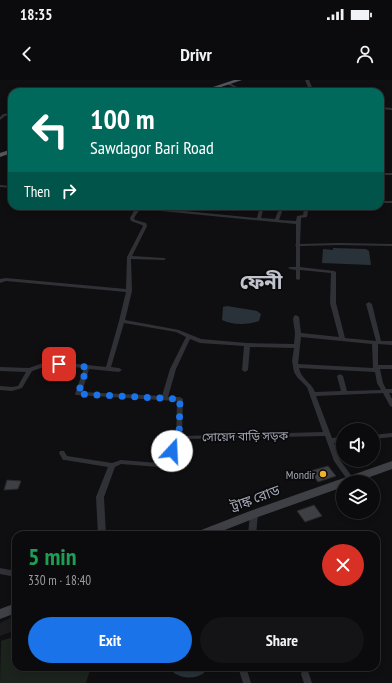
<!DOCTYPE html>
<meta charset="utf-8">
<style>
body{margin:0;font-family:"PT Sans Narrow","Noto Sans Bengali",sans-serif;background:#141416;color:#f1f3f6;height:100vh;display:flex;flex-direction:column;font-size:15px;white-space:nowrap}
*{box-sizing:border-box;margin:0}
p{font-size:13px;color:#9a9b9d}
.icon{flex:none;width:22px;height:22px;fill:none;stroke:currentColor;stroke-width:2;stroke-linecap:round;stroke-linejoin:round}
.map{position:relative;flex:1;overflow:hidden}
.details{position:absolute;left:12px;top:451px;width:368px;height:140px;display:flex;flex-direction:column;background:#0b0b0d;border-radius:12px;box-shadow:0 2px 6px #0003,0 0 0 1px #2b2b2e}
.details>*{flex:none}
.guide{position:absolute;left:8px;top:8px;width:376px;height:122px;border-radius:12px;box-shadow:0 2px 6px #0003,0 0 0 1px #2b2b2e;background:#00695c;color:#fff;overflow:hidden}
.fabs{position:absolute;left:336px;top:343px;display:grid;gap:8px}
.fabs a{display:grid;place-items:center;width:44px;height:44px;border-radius:50%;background:#0b0b0d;box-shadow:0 2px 6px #0003,0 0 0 1px #2b2b2e;font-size:20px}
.pin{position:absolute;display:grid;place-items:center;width:34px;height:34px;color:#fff;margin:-17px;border-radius:8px;box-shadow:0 2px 6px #0006}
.me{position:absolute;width:44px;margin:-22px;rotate:20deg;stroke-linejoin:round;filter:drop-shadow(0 0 3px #0008)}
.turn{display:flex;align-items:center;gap:14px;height:84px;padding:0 16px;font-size:18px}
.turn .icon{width:52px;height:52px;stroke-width:2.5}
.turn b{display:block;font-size:28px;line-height:34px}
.then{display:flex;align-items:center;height:38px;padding:0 16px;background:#0003;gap:8px;font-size:15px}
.round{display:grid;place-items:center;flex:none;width:42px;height:42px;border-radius:21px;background:#141416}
.headline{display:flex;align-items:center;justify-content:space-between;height:68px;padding:0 16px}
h1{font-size:24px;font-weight:600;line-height:30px;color:#1e9e55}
.button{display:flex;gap:8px;margin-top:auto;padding:8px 16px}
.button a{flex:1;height:46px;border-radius:24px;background:#1a73e8;color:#fff;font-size:16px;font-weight:600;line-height:46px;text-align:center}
.button a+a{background:#141416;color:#f1f3f6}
.status{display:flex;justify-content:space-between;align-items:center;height:28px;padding:0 20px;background:#0b0b0d;direction:ltr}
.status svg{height:11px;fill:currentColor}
header{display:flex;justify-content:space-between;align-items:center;height:52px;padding:0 16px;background:#0b0b0d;font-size:18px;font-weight:600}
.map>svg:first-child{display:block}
.built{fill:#1b1b1e}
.green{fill:#1c231d}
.water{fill:#293239}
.building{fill:#3e3f44;stroke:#29292d}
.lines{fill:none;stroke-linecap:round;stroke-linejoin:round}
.minor{fill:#303136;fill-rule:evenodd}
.secondary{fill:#3e4046;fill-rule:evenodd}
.trunk{fill:#54565e;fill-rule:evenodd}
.route{stroke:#1a73e8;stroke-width:7;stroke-dasharray:0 12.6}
.poi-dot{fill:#f0b128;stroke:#0a0a0c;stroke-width:1.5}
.labels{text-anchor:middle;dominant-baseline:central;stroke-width:3.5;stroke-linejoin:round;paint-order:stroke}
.street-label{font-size:12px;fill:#a0a5b2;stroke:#0a0a0c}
.poi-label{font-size:12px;fill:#a0a5b2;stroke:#0a0a0c;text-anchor:end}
.near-street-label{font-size:14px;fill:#a0a5b2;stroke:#0a0a0c}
.town-label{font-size:20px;font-weight:bold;fill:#c1c4ce;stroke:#0a0a0c}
</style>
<div class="status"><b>18:35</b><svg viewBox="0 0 49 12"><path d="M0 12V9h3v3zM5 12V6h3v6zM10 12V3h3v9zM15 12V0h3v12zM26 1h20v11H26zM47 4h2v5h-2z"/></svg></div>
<header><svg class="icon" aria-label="back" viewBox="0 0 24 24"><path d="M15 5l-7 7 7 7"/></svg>Drivr<svg class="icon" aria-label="person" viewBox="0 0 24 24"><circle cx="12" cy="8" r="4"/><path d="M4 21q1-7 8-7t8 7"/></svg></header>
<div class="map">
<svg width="392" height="603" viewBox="0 0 392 603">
<rect width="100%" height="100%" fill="#0f0f11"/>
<path class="built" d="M 16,535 L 16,550 L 0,556 L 0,543 Z"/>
<path class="green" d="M 16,556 L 16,587 L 91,587 L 86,603 L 0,603 L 1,561 Z"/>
<path class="water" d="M 333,168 L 366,169 L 369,171 L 371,185 L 322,183 L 323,169 L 333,170 Z
M 227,226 L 257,231 L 261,234 L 259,241 C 248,245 232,245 222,240 L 223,227 Z
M 175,587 L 204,587 L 204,593 C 195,599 184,599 174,593 Z"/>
<path class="building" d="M 328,386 L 336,396 L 318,402 L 310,391 Z
M 7,400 L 21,401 L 18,409 L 4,410 Z
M 314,425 L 322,436 L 305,442 L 297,431 Z"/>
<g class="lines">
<path class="minor" d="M 305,0 L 309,0 L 314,12 L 310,12 Z
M 228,2 L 237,7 L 235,12 L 231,12 L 233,7 L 227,4 Z
M 380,27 L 392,28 L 392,30 L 380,29 Z
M 12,33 L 12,35 L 5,36 L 0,40 L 0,37 L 3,34 Z
M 380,93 L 392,93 L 392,95 L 380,95 Z
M 0,105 L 12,106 L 12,108 L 0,107 Z
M 380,121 L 392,121 L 392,123 L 380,123 Z
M 119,126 L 134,126 L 257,138 L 260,126 L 264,126 L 261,138 L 275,139 L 279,129 L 281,128 L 283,129 L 279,140 L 296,141 L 297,136 L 303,135 L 304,129 L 330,129 L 330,131 L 308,131 L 307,137 L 301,138 L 300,164 L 339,163 L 392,164 L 392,166 L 339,165 L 300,166 L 300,187 L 334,191 L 336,192 L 336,223 L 345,258 L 376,261 L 366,224 L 369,222 L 372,224 L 381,261 L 392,261 L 392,265 L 378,264 L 378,285 L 392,285 L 392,289 L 380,289 L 383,303 L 386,309 L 392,309 L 392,313 L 389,313 L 392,319 L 392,327 L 390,326 L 383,313 L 316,316 L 332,358 L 343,357 L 343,361 L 334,363 L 340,380 L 353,398 L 354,400 L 353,402 L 349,402 L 334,381 L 325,356 L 186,359 L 181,361 L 168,384 L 159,387 L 121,384 L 115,387 L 104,417 L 106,455 L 98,455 L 96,417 L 108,387 L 65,380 L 63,380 L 59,373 L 60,371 L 64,371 L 67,376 L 112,383 L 121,380 L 158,383 L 164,380 L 176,360 L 177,321 L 76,315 L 75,314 L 84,288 L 50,285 L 32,291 L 22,308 L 12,311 L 0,310 L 0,306 L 12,307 L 18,306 L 26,292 L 0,291 L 0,287 L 29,288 L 49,281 L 106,287 L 119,241 L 126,212 L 6,201 L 0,203 L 0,199 L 6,198 L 126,209 L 127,177 L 143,146 L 142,145 L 131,141 L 130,138 L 135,129 L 121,127 ZM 140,129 L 296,144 L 296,164 L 295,165 L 296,166 L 296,187 L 290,187 L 288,188 L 290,189 L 296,190 L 296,199 L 298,200 L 300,199 L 300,190 L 331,193 L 330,223 L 339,257 L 301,253 L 299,237 L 296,235 L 294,236 L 293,239 L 295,253 L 294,264 L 247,263 L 201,259 L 179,250 L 125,240 L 132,211 L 131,179 L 164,180 L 166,179 L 164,178 L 132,176 L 147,146 L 146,143 L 135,140 L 134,138 ZM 124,243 L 176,252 L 186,257 L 170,289 L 162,316 L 82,312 L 89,289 L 119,292 L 122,290 L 119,288 L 111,287 ZM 301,257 L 372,264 L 373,288 L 298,284 ZM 190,259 L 200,263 L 244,266 L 242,290 L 245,292 L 248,290 L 250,267 L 294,268 L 292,281 L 294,292 L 297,297 L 307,307 L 323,352 L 182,356 L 183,319 L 180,317 L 168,317 L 176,289 ZM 299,288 L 375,292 L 377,303 L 381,310 L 347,311 L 343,296 L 340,294 L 337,296 L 341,311 L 315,312 C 311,302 301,299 299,288 Z
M 392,353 L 392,357 L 373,359 L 373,355 Z
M 254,431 L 257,432 L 258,434 L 256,455 L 248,455 L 250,434 L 251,432 Z
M 0,488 L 16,491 L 16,497 L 0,494 Z
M 238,587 L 246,587 L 251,603 L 243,603 Z
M 305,590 L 308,591 L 312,603 L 304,603 L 301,594 L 302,591 Z"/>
<path class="secondary" d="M 392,381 L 392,389 L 356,402 L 343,402 L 343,407 L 258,437 L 212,455 L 194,455 L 196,452 L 250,431 Z
M 16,523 L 16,533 L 0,539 L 0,529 Z"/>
<path class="trunk" d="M 234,0 L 242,0 L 206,12 L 198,12 Z
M 12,69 L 12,73 L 0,77 L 0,73 Z"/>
</g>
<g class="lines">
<path class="route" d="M 59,284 L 87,287 L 78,314 L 180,319 L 179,360 L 172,371"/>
</g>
<circle class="poi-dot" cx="323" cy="394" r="4"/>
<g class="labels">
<g class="street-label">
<text transform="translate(245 356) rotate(-1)">সোয়েদ বাড়ি সড়ক</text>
</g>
<g class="poi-label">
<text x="315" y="394">Mondir</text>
</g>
<g class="near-street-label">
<text transform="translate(255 418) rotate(-20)">ট্রাঙ্ক রোড</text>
</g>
<g class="town-label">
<text x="261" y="202">ফেনী</text>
</g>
</g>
</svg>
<div class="fabs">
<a><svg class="icon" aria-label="sound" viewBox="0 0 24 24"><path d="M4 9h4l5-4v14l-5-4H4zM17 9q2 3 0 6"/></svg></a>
<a><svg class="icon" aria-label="layers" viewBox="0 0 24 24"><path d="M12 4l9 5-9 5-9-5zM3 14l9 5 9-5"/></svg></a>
</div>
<div class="pin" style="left:59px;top:284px;background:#d93025"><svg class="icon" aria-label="arrive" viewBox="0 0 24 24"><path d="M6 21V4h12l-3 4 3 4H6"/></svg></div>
<svg class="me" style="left:172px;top:371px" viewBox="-20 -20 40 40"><circle r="19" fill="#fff"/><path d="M0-13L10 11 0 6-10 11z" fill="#1a73e8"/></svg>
<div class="guide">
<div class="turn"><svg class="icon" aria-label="left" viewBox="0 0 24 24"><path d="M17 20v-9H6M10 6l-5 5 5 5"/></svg><div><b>100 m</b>Sawdagor Bari Road</div></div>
<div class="then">Then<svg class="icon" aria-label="right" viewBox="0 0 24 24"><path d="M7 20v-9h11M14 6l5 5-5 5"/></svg></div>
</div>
<section class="details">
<div class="headline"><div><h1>5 min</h1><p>330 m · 18:40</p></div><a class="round" style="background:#d93025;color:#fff"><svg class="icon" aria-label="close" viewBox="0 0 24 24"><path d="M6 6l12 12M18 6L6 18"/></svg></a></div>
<div class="button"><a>Exit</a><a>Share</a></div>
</section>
</div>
